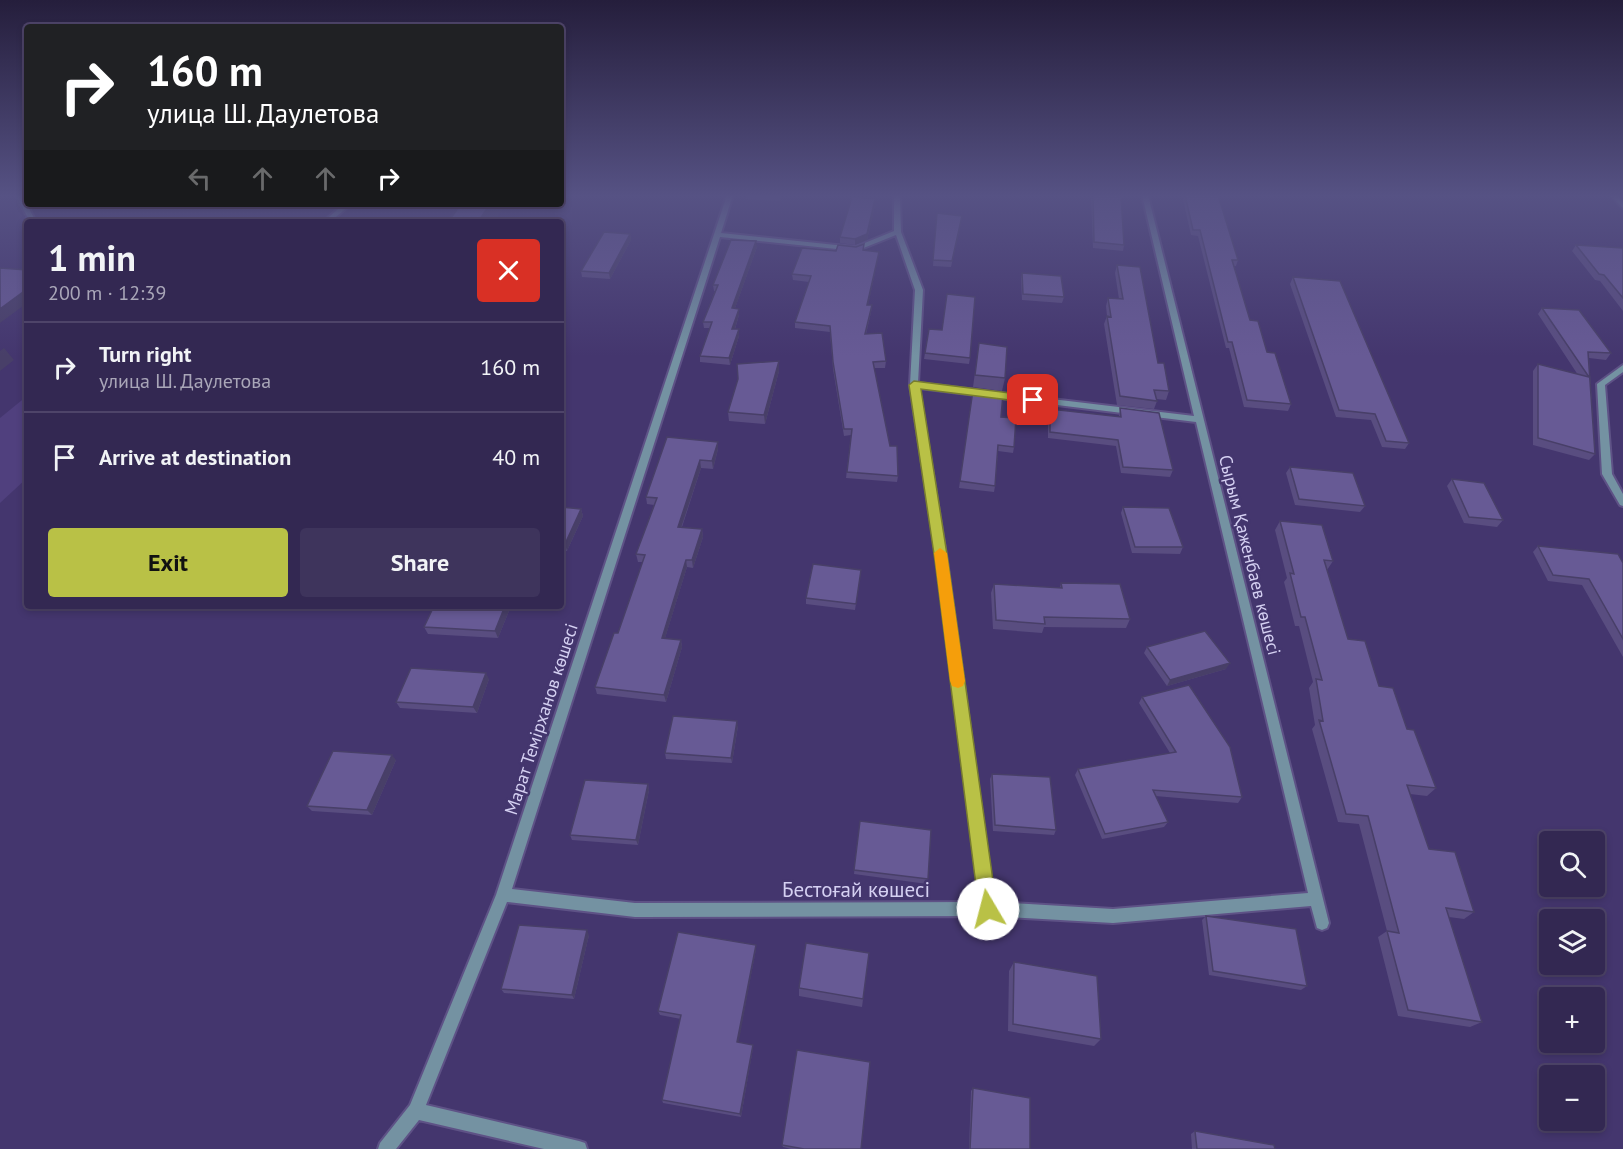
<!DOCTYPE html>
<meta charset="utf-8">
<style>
body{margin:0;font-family:"PT Sans",sans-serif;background:#3e345c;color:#f1f3f6;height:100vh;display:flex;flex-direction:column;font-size:22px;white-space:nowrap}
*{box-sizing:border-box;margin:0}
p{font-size:20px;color:#a9a6b8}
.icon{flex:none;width:33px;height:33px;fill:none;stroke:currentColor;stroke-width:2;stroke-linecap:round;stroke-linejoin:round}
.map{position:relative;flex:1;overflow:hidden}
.sheet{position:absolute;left:24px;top:219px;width:540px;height:390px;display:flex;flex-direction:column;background:#332852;border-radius:6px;box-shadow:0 3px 9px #0003,0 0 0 2px #4e4469}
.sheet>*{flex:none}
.top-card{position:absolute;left:24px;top:24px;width:540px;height:183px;border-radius:6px;box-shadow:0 3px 9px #0003,0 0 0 2px #4e4469;background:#202124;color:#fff;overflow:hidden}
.controls{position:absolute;left:1539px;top:831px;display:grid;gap:12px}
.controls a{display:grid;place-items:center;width:66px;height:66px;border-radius:6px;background:#332852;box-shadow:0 3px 9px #0003,0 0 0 2px #4e4469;font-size:30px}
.pin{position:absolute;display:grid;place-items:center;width:51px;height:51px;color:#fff;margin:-26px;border-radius:12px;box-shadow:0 3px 9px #0006}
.me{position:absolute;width:66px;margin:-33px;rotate:352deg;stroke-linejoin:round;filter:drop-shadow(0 0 4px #0008)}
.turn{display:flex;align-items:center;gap:21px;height:126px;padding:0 24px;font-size:27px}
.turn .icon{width:78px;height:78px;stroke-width:2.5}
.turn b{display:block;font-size:42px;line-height:51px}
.lanes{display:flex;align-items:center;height:57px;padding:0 24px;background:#0003;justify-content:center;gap:30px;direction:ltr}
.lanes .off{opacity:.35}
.round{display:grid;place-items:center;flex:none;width:63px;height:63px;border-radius:6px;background:#3e345c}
.overview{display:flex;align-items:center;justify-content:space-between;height:102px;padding:0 24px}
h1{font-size:36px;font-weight:600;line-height:45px}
.button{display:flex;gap:12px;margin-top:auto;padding:12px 24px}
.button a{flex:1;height:69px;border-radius:6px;background:#b9c146;color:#111;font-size:24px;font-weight:600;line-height:69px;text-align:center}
.button a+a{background:#3e345c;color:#f1f3f6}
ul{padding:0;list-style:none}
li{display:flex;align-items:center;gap:18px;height:90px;padding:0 24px;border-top:2px solid #4e4469}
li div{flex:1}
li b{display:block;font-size:22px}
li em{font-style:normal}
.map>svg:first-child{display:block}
.built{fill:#50407e}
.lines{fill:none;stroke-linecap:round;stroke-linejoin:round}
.minor-casing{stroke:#5e5286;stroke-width:4}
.minor{fill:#7492a2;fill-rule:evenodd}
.wall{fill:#594d80}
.shaded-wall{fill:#483f68}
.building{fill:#675a95;stroke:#483f68;stroke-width:1.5}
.route{fill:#b9c146;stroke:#787d2e;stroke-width:1.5}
.slow{fill:#f59e0b}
.labels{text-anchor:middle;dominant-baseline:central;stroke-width:5;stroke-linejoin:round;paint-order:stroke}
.street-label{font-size:18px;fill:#d5d0f2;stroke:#44366e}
.near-street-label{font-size:21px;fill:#d5d0f2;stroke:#44366e}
</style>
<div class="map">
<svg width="1623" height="1149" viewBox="0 0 1623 1149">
<rect width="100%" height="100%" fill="#44366e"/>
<path class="built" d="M 27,396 L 27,478 L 0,503 L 0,418 Z"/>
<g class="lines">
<g class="minor-casing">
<path id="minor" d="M 16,195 L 22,195 L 36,222 L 30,222 Z
M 727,195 L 733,195 L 721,233 L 855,247 L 894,231 L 894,195 L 900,195 L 901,232 L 923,290 L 918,383 L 1194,416 L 1142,195 L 1148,195 L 1329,923 L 1327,928 L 1322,930 L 1317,928 L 1311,906 L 1113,923 L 988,916 L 635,917 L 507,902 L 426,1105 L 579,1141 L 585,1143 L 587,1149 L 544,1149 L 419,1120 L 396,1149 L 378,1149 L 380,1143 L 410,1105 L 496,895 ZM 896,235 L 915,290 L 910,385 L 937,561 L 980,902 L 635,903 L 512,889 L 720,237 L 856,251 ZM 919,388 L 1196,422 L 1308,893 L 1113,909 L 994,902 L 947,561 Z
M 1610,195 L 1617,195 L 1623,202 L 1623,208 Z
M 344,204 L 351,204 L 330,222 L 323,222 Z
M 1623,365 L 1623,372 L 1605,385 L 1612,474 L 1623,494 L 1623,506 L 1620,505 L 1602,474 L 1597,384 Z"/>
</g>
<use href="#minor" class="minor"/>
</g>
<path class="wall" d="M 746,195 L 782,195 L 780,201 L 746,199 Z
M 1091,195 L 1121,195 L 1124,245 L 1123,251 L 1093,248 Z
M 1182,195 L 1218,195 L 1238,260 L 1236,266 L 1234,266 L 1250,320 L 1267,352 L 1291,404 L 1288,411 L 1244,407 L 1229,348 L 1226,348 L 1198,236 L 1191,235 Z
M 875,205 L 867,240 L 855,245 L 840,243 L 840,237 Z
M 937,213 L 961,222 L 951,267 L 933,266 Z
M 630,234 L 631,240 L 610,279 L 582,277 L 581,271 Z
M 1576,245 L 1623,248 L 1623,311 L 1600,281 L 1595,280 L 1572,251 Z
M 757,247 L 735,308 L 739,315 L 735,329 L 739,336 L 730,365 L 700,362 L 700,356 L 710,328 L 704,328 L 703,322 L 715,291 L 714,291 L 713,285 Z
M 864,250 L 878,258 L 868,305 L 872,305 L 871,312 L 866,334 L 886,361 L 885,368 L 874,368 L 890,446 L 898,476 L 897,482 L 846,478 L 851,435 L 844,436 L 833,369 L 830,332 L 795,328 L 795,322 L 809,282 L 793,280 L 792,274 L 836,251 Z
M 1117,265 L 1169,391 L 1166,400 L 1156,399 L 1157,401 L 1154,409 L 1117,405 L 1104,324 L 1107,316 L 1106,306 L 1108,298 L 1119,299 L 1115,273 Z
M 1022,273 L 1064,297 L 1062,303 L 1022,300 L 1021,279 Z
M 1293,277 L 1409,443 L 1405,449 L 1382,447 L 1371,420 L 1336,417 L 1290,284 Z
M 1542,308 L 1611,353 L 1606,360 L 1589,358 L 1595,454 L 1589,460 L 1533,445 L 1533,371 L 1538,364 L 1578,375 L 1538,314 Z
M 979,343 L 1005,378 L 1002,391 L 973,387 Z
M 925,353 L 970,358 L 969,364 L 924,359 Z
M 779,361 L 779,371 L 765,424 L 729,421 L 728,412 L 738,379 Z
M 973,390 L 1001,417 L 1014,447 L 1013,453 L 998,451 L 995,486 L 994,492 L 959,488 Z
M 1120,408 L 1173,470 L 1170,477 L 1121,473 L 1116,446 L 1048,438 L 1048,416 L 1050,409 L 1119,417 Z
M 718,442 L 718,449 L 713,469 L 701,468 L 682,527 L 702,529 L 703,537 L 693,568 L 687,567 L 665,638 L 681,640 L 682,647 L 666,702 L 597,694 L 595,687 L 618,633 L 643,562 L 638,562 L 636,554 L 654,505 L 647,504 L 646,497 Z
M 1290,467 L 1365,506 L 1360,512 L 1295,505 L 1286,473 Z
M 1452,479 L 1503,520 L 1497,527 L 1464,523 L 1447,486 Z
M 561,507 L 581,509 L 583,516 L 567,551 L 561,550 Z
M 1123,507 L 1183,547 L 1180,554 L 1132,553 L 1121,513 Z
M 1280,521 L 1333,561 L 1327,570 L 1348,639 L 1407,729 L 1436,788 L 1427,796 L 1410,794 L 1429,849 L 1474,912 L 1464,919 L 1449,917 L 1482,1022 L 1470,1027 L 1398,1016 L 1378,937 L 1387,931 L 1359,824 L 1338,822 L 1312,729 L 1315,725 L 1309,688 L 1313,682 L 1299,626 L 1295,626 L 1284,582 L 1287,578 L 1275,530 Z
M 1538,546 L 1623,563 L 1623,657 L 1582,585 L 1548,581 L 1533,552 Z
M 861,570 L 855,610 L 806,604 L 806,598 Z
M 1061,583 L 1130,619 L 1126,628 L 1044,627 L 1042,633 L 993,629 L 991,593 L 994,584 L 1060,588 Z
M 511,606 L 498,638 L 428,634 L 424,627 Z
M 1147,647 L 1226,669 L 1167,686 L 1144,653 Z
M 489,679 L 477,713 L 400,708 L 396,702 Z
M 1142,697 L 1242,797 L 1238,803 L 1155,796 L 1168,822 L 1164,827 L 1102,839 L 1075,775 L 1078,769 L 1170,753 L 1139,703 Z
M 738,726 L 732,763 L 666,759 L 665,753 Z
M 396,760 L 372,815 L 312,811 L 307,806 Z
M 992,774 L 1056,830 L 1054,835 L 993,831 L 990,779 Z
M 648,784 L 649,790 L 638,845 L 572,840 L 570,835 Z
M 860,821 L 928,879 L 927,884 L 854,874 Z
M 1206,916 L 1307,986 L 1301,990 L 1209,975 L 1202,920 Z
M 589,935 L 574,999 L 504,993 L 501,989 Z
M 756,945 L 756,949 L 738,1042 L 753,1045 L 753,1048 L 741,1117 L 663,1103 L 662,1100 L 681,1019 L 660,1015 L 658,1011 Z
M 869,953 L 862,1007 L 799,996 L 799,988 Z
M 1014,962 L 1101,1039 L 1094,1046 L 1008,1031 L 1009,971 Z
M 973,1088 L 1030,1149 L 969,1149 L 971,1091 Z
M 1195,1131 L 1275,1149 L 1192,1149 L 1191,1134 Z
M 782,1145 L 861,1149 L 791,1149 L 783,1147 Z"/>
<path class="shaded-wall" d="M 875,199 L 875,205 L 867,240 L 855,245 L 855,239 Z
M 490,204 L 506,204 L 494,222 L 478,222 Z
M 630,234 L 631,240 L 610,279 L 609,273 Z
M 756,241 L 757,247 L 733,314 L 732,308 Z
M 879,252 L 878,258 L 867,311 L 867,305 Z
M 27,289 L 27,303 L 0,323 L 0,309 Z
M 739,309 L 739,315 L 733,335 L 732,329 Z
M 739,329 L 739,336 L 730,365 L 729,358 Z
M 4,348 L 14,360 L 0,371 L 0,351 Z
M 779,361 L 779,371 L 765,424 L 764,415 Z
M 718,442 L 718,449 L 713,469 L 712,461 Z
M 700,460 L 701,468 L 679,534 L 678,527 Z
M 581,509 L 583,516 L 567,551 L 565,544 Z
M 702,529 L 703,537 L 693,568 L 692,560 Z
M 686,560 L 687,567 L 663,645 L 662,638 Z
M 505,606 L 511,606 L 498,638 L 495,631 Z
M 681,640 L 682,647 L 666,702 L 664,695 Z
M 1230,663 L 1226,669 L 1167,686 L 1170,680 Z
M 486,673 L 489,679 L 477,713 L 473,707 Z
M 737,721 L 738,726 L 732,763 L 731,758 Z
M 392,755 L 396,760 L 372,815 L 367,810 Z
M 648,784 L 649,790 L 638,845 L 636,840 Z
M 587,930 L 589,935 L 574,999 L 572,995 Z
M 756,945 L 756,949 L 738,1046 L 737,1042 Z
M 753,1045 L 753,1048 L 741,1117 L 740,1114 Z"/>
<path class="building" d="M 1093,195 L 1121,195 L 1124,245 L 1094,242 Z
M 1185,195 L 1218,195 L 1238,260 L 1232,260 L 1250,320 L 1258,321 L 1267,352 L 1275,353 L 1291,404 L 1247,400 L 1232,342 L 1228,342 L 1200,230 L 1193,230 Z
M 852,197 L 875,199 L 867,234 L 855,239 L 840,237 Z
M 461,204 L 490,204 L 478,222 L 448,222 Z
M 937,213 L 962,216 L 952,261 L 933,260 Z
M 604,232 L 630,234 L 609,273 L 581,271 Z
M 731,240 L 756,241 L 732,308 L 739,309 L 732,329 L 739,329 L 729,358 L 700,356 L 712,322 L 703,322 L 718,285 L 713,285 Z
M 864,244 L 863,250 L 879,252 L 867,305 L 872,305 L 865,334 L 882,333 L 886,361 L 873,362 L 890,446 L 897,446 L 898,476 L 847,472 L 852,429 L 844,429 L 833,362 L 830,326 L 795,322 L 811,276 L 792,274 L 802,248 L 836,251 L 838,245 L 856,247 Z
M 1576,245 L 1623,248 L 1623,298 L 1604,275 L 1599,274 Z
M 1117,265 L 1140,267 L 1158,363 L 1164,363 L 1169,391 L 1154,390 L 1157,401 L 1120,396 L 1107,316 L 1111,317 L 1108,298 L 1123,299 Z
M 0,268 L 27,270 L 27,289 L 0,309 Z
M 1022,273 L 1061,276 L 1064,297 L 1023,294 Z
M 1293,277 L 1340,281 L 1409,443 L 1386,441 L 1375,414 L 1339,410 Z
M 947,294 L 975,297 L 970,358 L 925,353 L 929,329 L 942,330 Z
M 1542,308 L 1579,310 L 1611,353 L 1588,352 L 1595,454 L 1538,438 L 1538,364 L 1589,377 Z
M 979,343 L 1007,347 L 1005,378 L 975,375 Z
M 779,361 L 764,415 L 728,412 L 738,379 L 737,364 Z
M 973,390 L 1003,394 L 1001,417 L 1016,418 L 1014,447 L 998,445 L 995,486 L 960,481 Z
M 1120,408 L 1159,413 L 1173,470 L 1123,467 L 1118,440 L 1050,432 L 1050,409 L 1121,417 Z
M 667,437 L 718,442 L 712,461 L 700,460 L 678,527 L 702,529 L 692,560 L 686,560 L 662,638 L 681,640 L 664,695 L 595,687 L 614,633 L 618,633 L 645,555 L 636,554 L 657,498 L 646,497 Z
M 1290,467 L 1353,473 L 1365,506 L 1299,499 Z
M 1452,479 L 1484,483 L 1503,520 L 1469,517 Z
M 561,507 L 581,509 L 565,544 L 561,544 Z
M 1123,507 L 1169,508 L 1183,547 L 1135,547 Z
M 1280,521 L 1322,525 L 1333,561 L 1324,560 L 1348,639 L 1365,641 L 1379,686 L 1393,688 L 1407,729 L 1414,730 L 1436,788 L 1407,785 L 1429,849 L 1455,852 L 1474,912 L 1446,908 L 1482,1022 L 1408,1010 L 1387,931 L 1399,933 L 1368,816 L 1346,814 L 1319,720 L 1323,721 L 1316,679 L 1322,680 L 1305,617 L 1301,617 L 1290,573 L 1294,574 Z
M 1538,546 L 1618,554 L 1623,563 L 1623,639 L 1589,579 L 1553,575 Z
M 813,564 L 861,570 L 856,604 L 806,598 Z
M 1061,583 L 1120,584 L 1130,619 L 1044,617 L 1045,624 L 996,620 L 994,584 L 1062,588 Z
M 434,606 L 505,606 L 495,631 L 424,627 Z
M 1205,631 L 1230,663 L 1170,680 L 1147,647 Z
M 411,668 L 486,673 L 473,707 L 396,702 Z
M 1189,685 L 1230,747 L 1242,797 L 1153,790 L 1168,822 L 1105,834 L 1078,769 L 1176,752 L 1142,697 Z
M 673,716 L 737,721 L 731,758 L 665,753 Z
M 333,751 L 392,755 L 367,810 L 307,806 Z
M 992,774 L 1050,777 L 1056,830 L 995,825 Z
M 585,780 L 648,784 L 636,840 L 570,835 Z
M 860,821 L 931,830 L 928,879 L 854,870 Z
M 1206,916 L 1296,929 L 1307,986 L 1213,971 Z
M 519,925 L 587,930 L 572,995 L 501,989 Z
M 678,932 L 756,945 L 737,1042 L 753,1045 L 740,1114 L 662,1100 L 681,1015 L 658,1011 Z
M 806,943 L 869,953 L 863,999 L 799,988 Z
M 1014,962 L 1097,976 L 1101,1039 L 1013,1024 Z
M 797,1050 L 870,1062 L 861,1149 L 804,1149 L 782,1145 Z
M 973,1088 L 1030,1098 L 1030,1149 L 970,1149 Z
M 1195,1131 L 1274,1145 L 1275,1149 L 1197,1149 Z"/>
<linearGradient id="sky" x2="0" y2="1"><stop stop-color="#251e3c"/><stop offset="0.55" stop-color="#565284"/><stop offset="1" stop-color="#565284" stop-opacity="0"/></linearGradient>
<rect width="1623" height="356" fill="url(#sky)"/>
<path class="route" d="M 914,381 L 1033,396 L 1039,400 L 1033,403 L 921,389 L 948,561 L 997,909 L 994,916 L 988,918 L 981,916 L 979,909 L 935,561 L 909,385 Z"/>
<path class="slow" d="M 940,548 L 947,553 L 965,681 L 963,686 L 958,688 L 952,686 L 950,681 L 934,553 Z"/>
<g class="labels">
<g class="street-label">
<text transform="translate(1250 555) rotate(76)">Сырым Қаженбаев көшесі</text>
<text transform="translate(541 719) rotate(-72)">Марат Темірханов көшесі</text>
</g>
<g class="near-street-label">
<text x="856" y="889">Бестоғай көшесі</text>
</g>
</g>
</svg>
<div class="controls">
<a><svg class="icon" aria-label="search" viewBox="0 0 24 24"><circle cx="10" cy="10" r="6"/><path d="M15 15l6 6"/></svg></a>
<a><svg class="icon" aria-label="layers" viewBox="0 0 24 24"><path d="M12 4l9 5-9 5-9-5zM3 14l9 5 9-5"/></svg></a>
<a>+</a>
<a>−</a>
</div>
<div class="pin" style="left:1033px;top:400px;background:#d93025"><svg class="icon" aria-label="arrive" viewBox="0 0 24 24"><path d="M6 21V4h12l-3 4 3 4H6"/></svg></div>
<svg class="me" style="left:988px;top:909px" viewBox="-20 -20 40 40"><circle r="19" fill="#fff"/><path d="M0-13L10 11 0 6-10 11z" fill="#b9c146"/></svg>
<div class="top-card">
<div class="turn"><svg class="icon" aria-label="right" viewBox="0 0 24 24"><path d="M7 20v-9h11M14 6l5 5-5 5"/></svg><div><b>160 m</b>улица Ш. Даулетова</div></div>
<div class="lanes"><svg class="icon off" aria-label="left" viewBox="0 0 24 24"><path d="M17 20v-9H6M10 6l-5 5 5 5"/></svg><svg class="icon off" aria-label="ahead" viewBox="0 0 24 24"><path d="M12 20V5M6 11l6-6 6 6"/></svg><svg class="icon off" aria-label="ahead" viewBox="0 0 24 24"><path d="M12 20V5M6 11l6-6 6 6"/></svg><svg class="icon" aria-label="right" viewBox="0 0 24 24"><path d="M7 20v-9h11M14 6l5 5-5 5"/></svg></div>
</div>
<section class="sheet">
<div class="overview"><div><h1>1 min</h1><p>200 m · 12:39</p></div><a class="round" style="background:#d93025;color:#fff"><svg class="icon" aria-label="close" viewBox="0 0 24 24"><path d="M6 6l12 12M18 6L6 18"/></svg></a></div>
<ul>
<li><svg class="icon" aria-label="right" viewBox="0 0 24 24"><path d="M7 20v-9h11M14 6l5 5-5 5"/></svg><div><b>Turn right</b><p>улица Ш. Даулетова</p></div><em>160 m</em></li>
<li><svg class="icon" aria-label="arrive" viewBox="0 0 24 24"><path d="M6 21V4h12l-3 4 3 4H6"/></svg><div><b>Arrive at destination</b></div><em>40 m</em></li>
</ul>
<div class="button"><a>Exit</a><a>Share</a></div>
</section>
</div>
